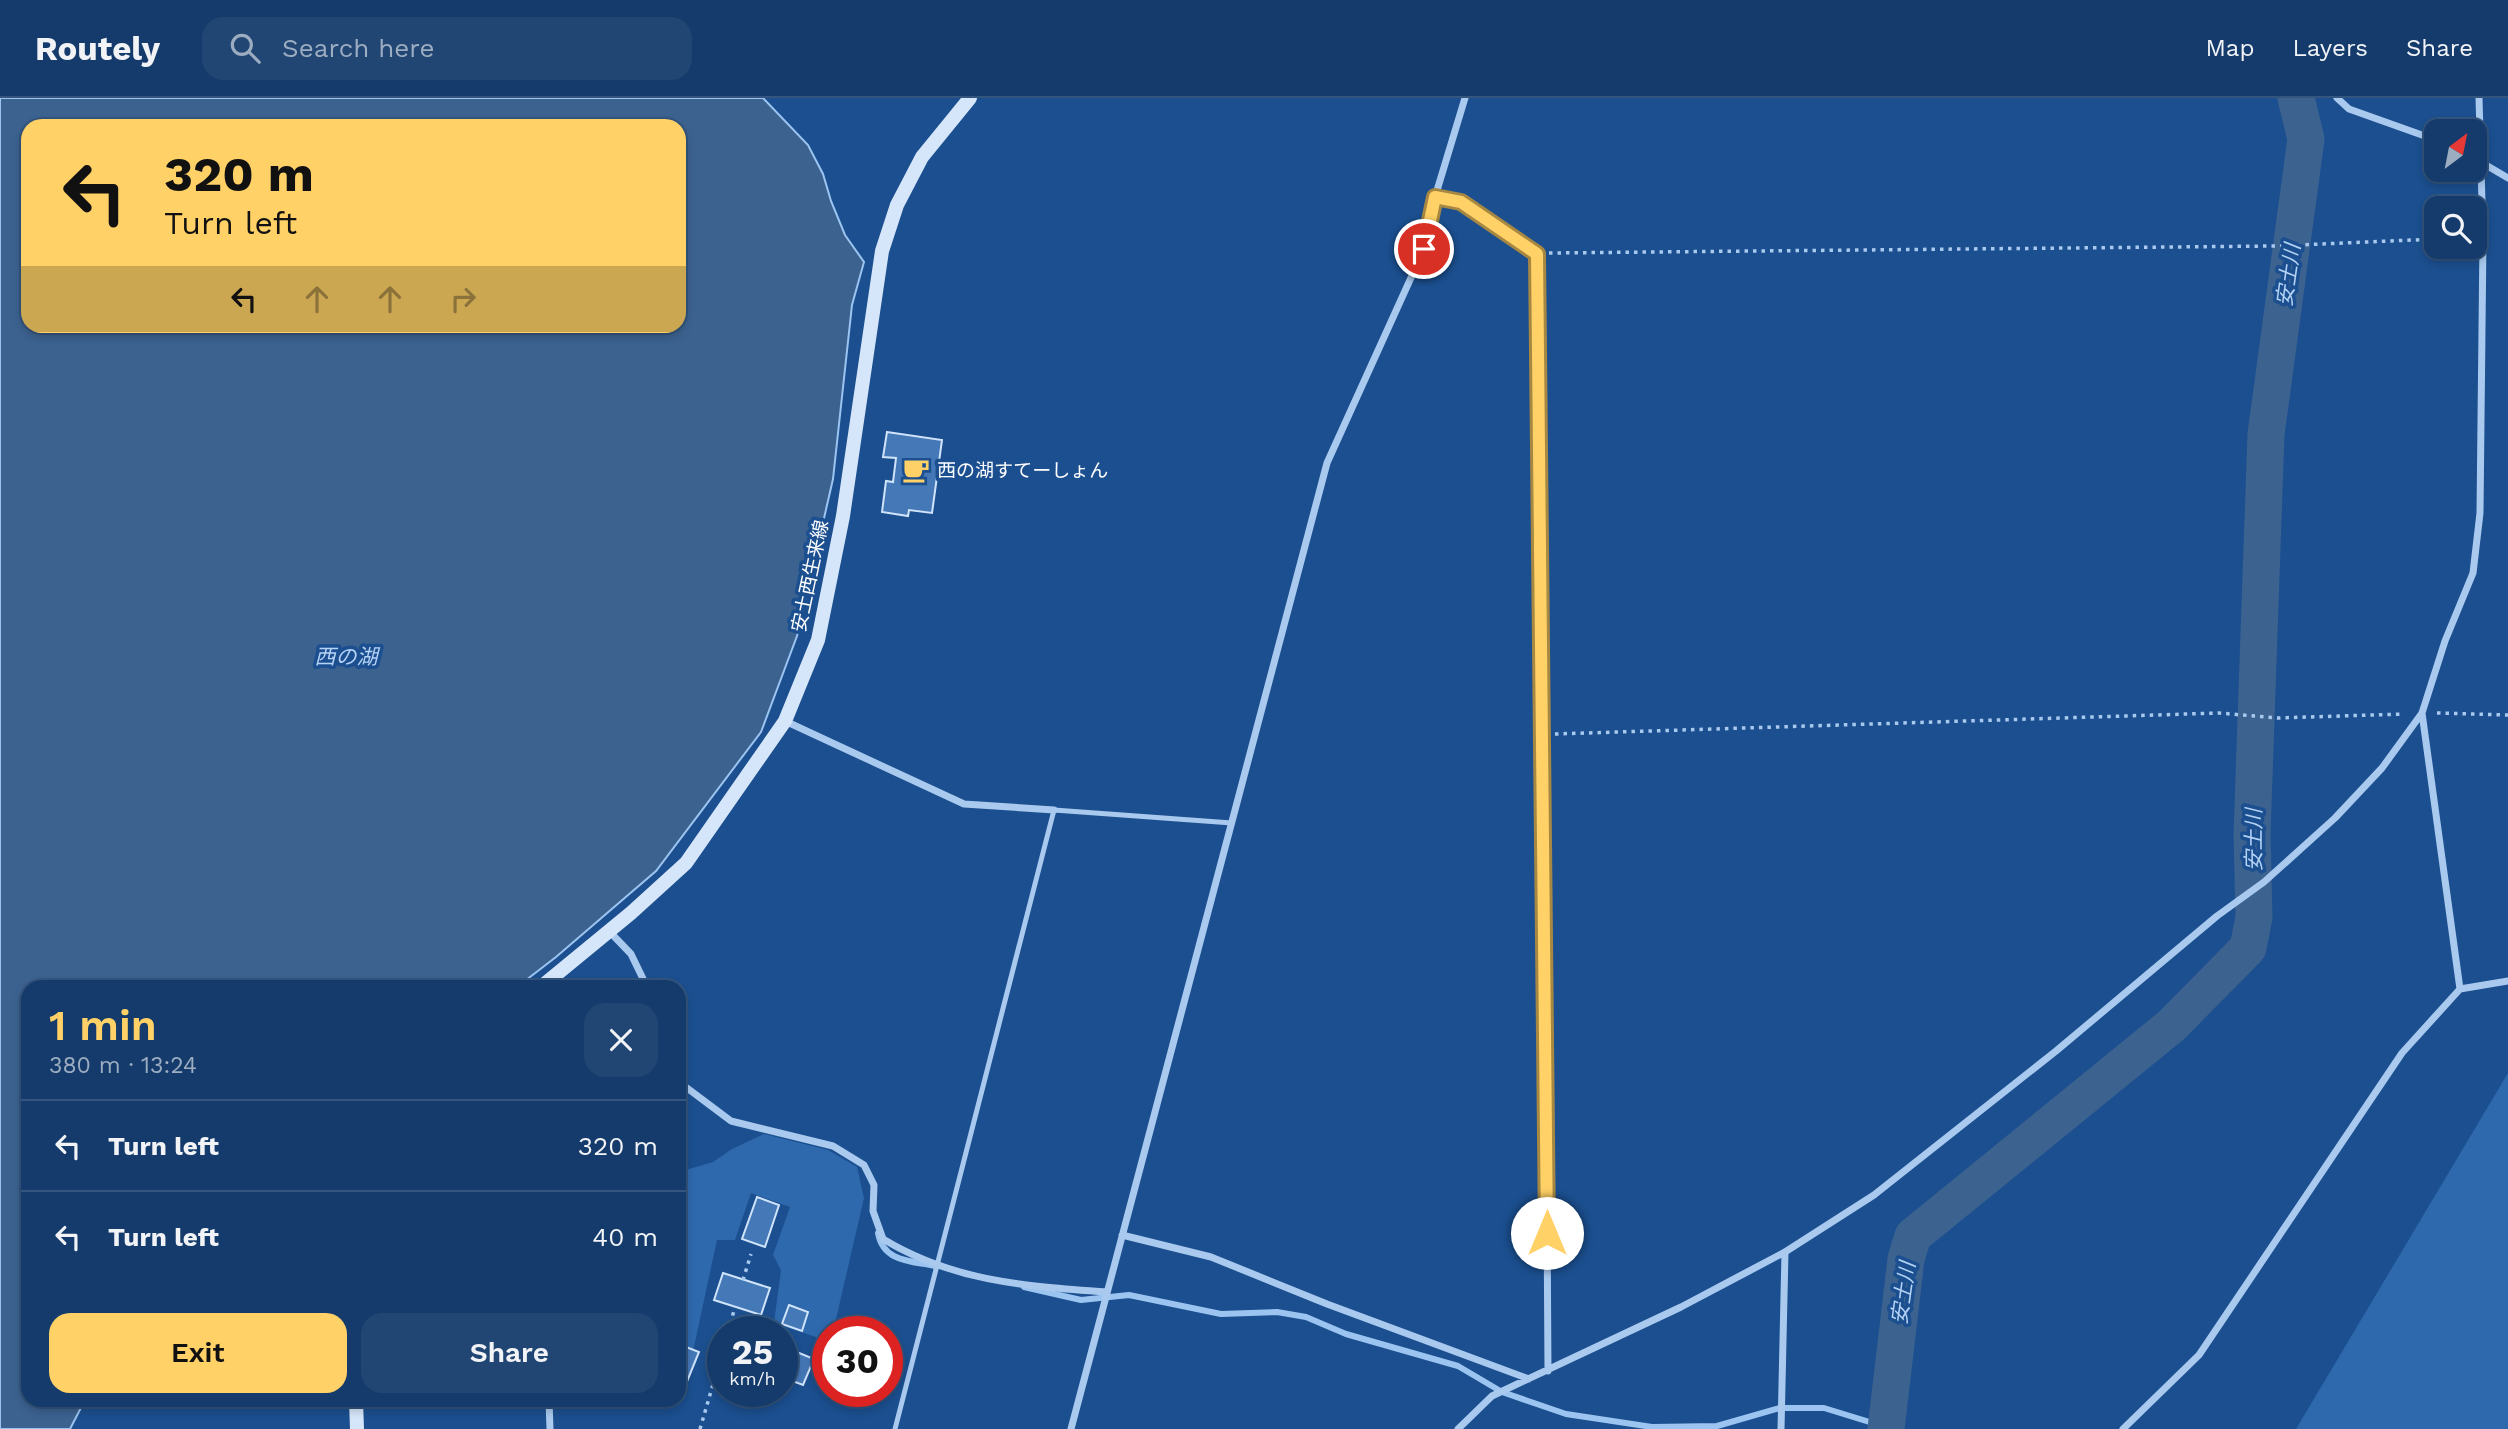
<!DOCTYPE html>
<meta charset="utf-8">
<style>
body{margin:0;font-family:"Work Sans","Noto Sans JP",sans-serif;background:#214673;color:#f1f3f6;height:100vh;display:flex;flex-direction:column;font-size:26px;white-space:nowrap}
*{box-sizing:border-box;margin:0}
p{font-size:23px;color:#9dadc1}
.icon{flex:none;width:38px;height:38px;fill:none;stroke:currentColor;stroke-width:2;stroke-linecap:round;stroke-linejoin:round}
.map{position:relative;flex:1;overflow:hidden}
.side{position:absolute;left:21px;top:882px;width:665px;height:427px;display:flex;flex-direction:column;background:#143b6b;border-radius:21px;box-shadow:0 4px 10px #0003,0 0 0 2px #33557e}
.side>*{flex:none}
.banner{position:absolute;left:21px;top:21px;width:665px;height:214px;border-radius:21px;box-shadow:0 4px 10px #0003,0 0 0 2px #33557e;background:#ffd166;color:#111;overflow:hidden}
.needle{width:46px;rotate:32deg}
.tools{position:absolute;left:2424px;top:21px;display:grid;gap:14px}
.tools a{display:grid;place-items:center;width:63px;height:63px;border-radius:14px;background:#143b6b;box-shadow:0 4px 10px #0003,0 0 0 2px #33557e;font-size:35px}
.speed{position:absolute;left:707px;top:1218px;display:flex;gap:14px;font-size:35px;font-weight:700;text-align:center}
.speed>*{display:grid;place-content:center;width:91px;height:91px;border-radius:50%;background:#143b6b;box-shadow:0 4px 10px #0003,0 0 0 2px #33557e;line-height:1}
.speed small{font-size:18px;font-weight:400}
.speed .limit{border:10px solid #d22;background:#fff;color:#111}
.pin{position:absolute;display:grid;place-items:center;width:60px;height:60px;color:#fff;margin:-30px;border:4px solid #fff;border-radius:50%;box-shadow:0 2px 7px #0007}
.me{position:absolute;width:77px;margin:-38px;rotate:0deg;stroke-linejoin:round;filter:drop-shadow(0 0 5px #0008)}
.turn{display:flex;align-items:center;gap:24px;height:147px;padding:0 28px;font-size:32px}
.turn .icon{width:91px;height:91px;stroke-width:2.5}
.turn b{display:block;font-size:49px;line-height:60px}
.lanes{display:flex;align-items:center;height:66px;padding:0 28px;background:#0003;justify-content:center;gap:35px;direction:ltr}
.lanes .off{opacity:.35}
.round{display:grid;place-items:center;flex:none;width:74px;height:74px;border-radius:21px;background:#214673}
.overview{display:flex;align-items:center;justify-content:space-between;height:119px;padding:0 28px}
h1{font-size:42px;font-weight:600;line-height:52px;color:#ffd166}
.cta{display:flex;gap:14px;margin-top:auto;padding:14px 28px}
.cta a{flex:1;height:80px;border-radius:21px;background:#ffd166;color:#111;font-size:28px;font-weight:600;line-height:80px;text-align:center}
.cta a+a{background:#214673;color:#f1f3f6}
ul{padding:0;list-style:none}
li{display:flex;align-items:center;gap:21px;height:91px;padding:0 28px;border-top:2px solid #33557e}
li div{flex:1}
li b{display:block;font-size:26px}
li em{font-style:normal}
header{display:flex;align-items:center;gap:42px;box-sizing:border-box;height:98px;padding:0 35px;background:#143b6b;border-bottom:2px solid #33557e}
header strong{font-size:33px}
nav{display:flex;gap:38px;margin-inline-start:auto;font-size:24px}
.search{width:490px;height:63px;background:#214673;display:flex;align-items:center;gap:18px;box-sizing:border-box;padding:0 24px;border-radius:21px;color:#9dadc1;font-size:26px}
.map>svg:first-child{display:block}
.green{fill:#2e69ad}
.water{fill:#3c6290;stroke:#9cc4f0;stroke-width:2;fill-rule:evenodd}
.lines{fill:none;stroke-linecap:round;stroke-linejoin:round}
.stream{stroke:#9cc4f0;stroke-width:6}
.river{stroke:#3c6290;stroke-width:37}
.building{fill:#4478b7;stroke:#cfe3fa;stroke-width:2}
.path{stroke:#a9c9ee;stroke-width:3.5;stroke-dasharray:3.5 5;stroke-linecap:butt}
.service{stroke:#a9c9ee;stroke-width:5}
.minor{stroke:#a9c9ee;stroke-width:7}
.secondary{stroke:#d6e6fa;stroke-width:14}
.route-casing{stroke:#a68842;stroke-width:18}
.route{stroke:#ffd166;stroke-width:12}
.labels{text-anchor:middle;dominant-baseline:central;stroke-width:7;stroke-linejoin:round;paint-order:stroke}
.poi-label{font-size:19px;fill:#fff;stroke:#1b4f8f;text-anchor:start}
.street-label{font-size:19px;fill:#fff;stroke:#1b4f8f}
.water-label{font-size:21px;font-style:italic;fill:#b5d3f5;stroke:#1b4f8f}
</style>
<header>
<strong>Routely</strong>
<div class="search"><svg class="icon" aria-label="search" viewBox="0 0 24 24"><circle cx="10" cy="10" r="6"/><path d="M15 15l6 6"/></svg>Search here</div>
<nav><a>Map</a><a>Layers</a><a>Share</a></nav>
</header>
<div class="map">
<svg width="2508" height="1331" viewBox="0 0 2508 1331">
<rect width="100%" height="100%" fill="#1b4f8f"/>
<path class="green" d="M 2508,975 L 2508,1331 L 2296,1331 Z
M 764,1036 L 828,1052 L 857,1069 L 864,1100 L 833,1234 L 828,1234 L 828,1243 L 774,1225 L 781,1172 L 773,1157 L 790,1109 L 751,1095 L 735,1142 L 717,1142 L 684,1295 L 679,1294 L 679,1074 L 713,1064 L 732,1051 Z"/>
<path class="water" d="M 0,0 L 763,0 L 808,47 L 823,76 L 831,103 L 845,137 L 864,164 L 852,207 L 833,381 L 797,538 L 761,634 L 656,773 L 556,859 L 517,889 L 28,889 L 28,1302 L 85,1302 L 70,1331 L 0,1331 ZM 28,28 L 679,28 L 679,228 L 28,228 Z"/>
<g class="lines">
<path class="stream" d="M 878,1135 C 883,1164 911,1163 935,1168
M 1024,1189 L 1081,1202 L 1129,1197 L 1221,1216 L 1277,1214 L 1306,1219 L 1346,1236 L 1458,1268 L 1502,1294 L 1566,1316 L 1652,1329 L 1717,1328 L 1780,1310 L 1824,1310 L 1886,1329"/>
<path class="river" d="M 1886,1331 L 1906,1161 L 1913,1138 L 2171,928 L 2248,850 L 2254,819 L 2252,736 L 2266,336 L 2306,41 L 2296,0"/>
</g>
<path class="building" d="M 887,334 L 942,342 L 932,415 L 909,412 L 908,418 L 882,414 L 886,383 L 893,384 L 896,360 L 883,359 Z
M 757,1099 L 779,1107 L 765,1149 L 742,1141 Z
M 723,1175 L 770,1190 L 761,1217 L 714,1202 Z
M 789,1207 L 808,1214 L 802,1233 L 782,1226 Z
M 681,1247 L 699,1254 L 686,1286 L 679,1283 L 679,1253 Z
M 782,1248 L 814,1261 L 803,1287 L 782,1279 Z"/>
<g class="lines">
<path class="path" d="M 1549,155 L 2275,148 L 2436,141
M 2437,615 L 2508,617
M 1555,636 L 2219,615 L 2277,620 L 2404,616
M 743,1182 L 751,1156
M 728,1234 L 735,1209
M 700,1331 L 723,1252"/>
<path class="service" d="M 895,1331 L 1054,712 L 1232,725"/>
<path class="minor" d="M 2337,0 L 2349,11 L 2436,42
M 2474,60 L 2508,80
M 1435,99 L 1461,104 L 1537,156 L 1544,637 L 1548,1273
M 2422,615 L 2460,891
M 785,623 L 964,706 L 1054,712
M 609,833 L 631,856 L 647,889
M 679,984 L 731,1023 L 833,1048 L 864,1067 L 874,1087 L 873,1113 L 883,1141 C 954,1184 1026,1188 1107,1194
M 1122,1137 L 1211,1159 L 1327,1206 L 1529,1281
M 549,1302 L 550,1331
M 1071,1331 L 1327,365 L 1424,151 L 1435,99 L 1465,0
M 1458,1331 L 1492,1298 L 1681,1209 L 1785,1154 L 1874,1097 L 2056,953 L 2217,818 L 2264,784 L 2335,720 L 2382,670 L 2422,615 L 2445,543 L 2473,475 L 2480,415 L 2483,139 L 2479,0
M 1781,1331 L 1785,1154
M 2123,1331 L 2199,1257 L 2402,955 L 2460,891 L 2508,883"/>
<path class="secondary" d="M 541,889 L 631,815 L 686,765 L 785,623 L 818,542 L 843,418 L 882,153 L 897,107 L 922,59 L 970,0
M 356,1302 L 357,1331"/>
</g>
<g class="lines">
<g class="route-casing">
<path id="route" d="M 1424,151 L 1435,99 L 1461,104 L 1537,156 L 1547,1135"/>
</g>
<use href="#route" class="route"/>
</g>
<defs>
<g id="cafe-bare" transform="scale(2.1)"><path d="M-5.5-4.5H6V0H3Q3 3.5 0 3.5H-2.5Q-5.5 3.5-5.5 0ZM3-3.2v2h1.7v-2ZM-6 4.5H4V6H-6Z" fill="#ffd166" stroke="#1b4f8f" stroke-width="2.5" paint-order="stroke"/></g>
</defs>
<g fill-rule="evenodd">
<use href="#cafe-bare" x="916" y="372"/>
</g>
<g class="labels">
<g class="poi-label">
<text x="937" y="372">西の湖すてーしょん</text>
</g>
<g class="street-label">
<text transform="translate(810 478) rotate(-78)">安土西生来線</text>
</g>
<g class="water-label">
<text transform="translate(2288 177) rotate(-82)">安土川</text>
<text x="346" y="558">西の湖</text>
<text transform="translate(2253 742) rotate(-90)">安土川</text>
<text transform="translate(1903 1195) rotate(-82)">安土川</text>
</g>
</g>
</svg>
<div class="tools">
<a><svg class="needle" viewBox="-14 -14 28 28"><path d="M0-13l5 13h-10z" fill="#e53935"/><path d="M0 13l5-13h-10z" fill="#9dadc1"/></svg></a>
<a><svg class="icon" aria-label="search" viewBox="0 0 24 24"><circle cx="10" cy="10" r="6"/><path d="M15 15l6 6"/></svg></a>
</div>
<div class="speed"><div>25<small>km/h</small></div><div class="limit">30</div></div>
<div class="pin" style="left:1424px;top:151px;background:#d93025"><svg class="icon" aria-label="arrive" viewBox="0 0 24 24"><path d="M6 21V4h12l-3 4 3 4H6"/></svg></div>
<svg class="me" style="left:1547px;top:1135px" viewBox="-20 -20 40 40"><circle r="19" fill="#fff"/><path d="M0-13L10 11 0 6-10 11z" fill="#ffd166"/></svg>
<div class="banner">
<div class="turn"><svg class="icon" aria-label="left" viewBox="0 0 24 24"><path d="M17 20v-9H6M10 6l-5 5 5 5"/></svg><div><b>320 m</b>Turn left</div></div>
<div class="lanes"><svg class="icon" aria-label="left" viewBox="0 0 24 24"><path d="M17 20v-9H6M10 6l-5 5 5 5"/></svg><svg class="icon off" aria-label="ahead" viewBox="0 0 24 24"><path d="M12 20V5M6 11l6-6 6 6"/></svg><svg class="icon off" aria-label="ahead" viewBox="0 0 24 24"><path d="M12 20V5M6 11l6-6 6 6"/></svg><svg class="icon off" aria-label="right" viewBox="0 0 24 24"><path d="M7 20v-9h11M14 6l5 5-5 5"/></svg></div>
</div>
<section class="side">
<div class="overview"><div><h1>1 min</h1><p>380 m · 13:24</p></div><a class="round"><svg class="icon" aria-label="close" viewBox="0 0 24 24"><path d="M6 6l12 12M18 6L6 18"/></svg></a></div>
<ul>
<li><svg class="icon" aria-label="left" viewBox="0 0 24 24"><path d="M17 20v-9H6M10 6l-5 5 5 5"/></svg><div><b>Turn left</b></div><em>320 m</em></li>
<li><svg class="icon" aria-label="left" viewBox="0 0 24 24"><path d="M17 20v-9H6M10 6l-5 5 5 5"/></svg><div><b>Turn left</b></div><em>40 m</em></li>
</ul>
<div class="cta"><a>Exit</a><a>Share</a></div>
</section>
</div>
